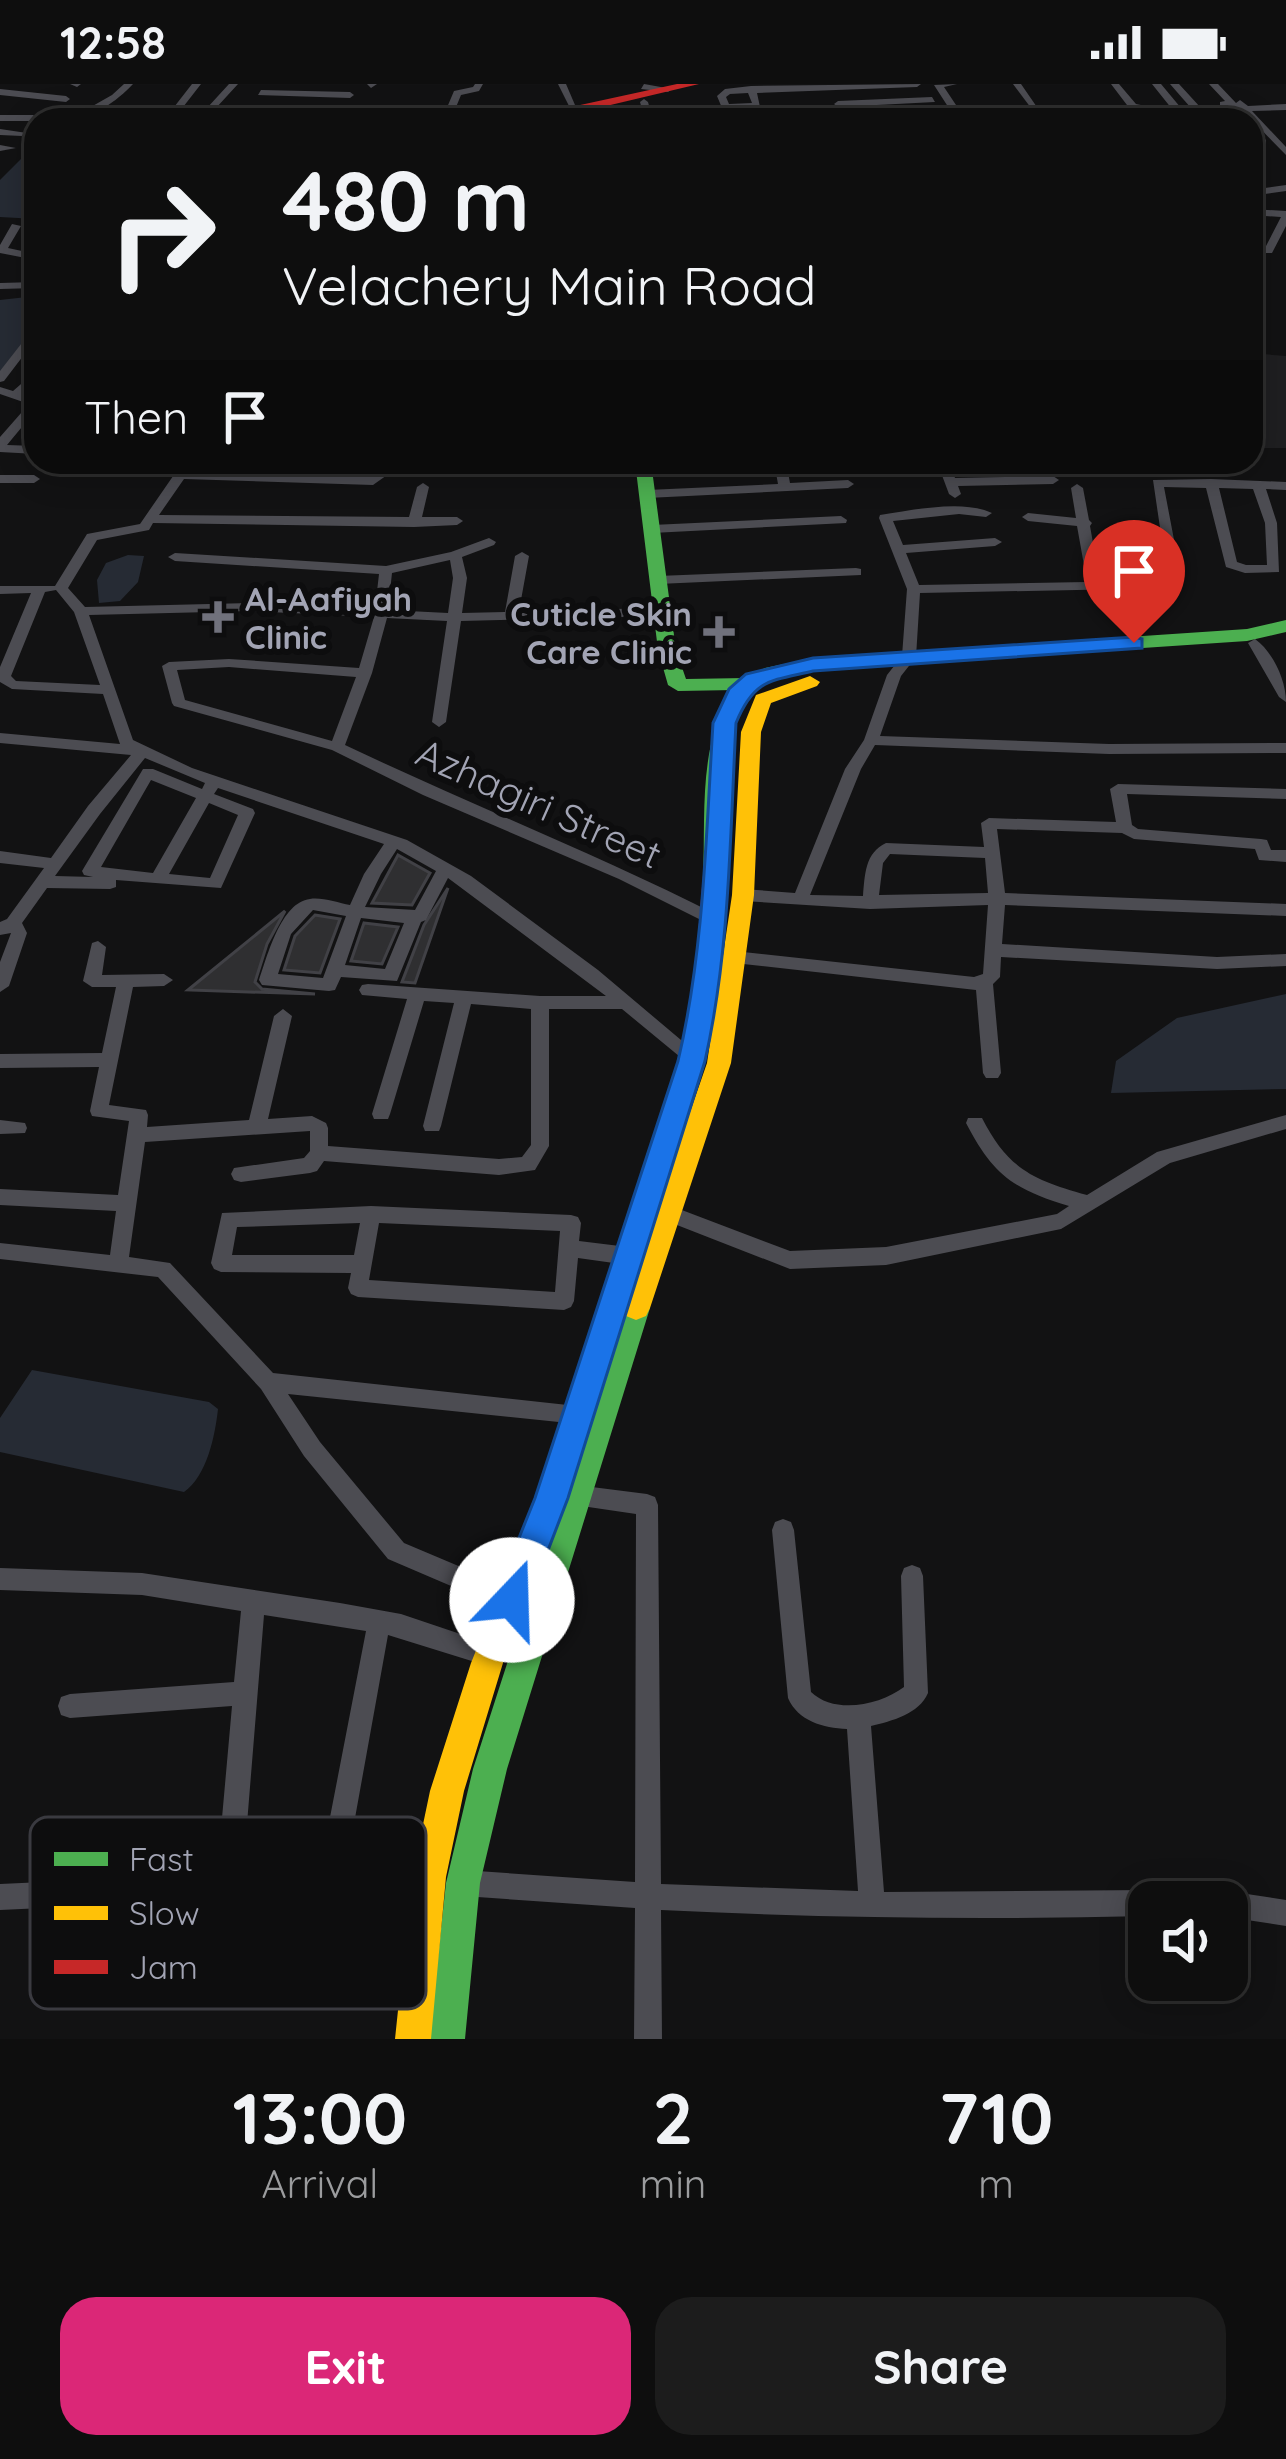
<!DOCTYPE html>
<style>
body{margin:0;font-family:Quicksand,sans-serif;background:#1c1c1c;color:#f1f3f6;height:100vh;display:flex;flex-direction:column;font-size:45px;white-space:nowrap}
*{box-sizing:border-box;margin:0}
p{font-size:39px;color:#9b9c9e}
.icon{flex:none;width:66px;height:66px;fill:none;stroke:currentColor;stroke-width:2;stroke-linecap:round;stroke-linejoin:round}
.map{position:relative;height:1955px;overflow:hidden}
.drawer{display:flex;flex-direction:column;background:#0e0e0e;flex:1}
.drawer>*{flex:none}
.top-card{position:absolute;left:24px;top:24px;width:1239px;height:366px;border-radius:36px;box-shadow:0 6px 30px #0003,0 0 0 3px #2e2e2e;background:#0e0e0e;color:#f1f3f6;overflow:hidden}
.buttons{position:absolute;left:1128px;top:1797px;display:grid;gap:24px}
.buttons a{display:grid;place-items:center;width:120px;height:120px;border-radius:24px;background:#0e0e0e;box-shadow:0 6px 30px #0003,0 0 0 3px #2e2e2e;font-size:60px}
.pin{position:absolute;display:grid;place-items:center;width:102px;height:102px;color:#fff;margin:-123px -51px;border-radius:50% 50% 50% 0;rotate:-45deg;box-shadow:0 0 12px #0007}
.pin .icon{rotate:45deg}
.me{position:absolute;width:132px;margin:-66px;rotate:21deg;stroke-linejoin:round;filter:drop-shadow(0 0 9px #0008)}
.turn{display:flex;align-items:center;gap:42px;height:252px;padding:0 60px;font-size:54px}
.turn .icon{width:156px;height:156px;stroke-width:2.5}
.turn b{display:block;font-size:84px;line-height:102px}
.then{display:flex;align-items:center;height:114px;padding:0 60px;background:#0003;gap:24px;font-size:45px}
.eta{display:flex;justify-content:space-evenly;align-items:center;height:204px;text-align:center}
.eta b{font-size:72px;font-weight:800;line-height:84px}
.primary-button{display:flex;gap:24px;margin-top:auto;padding:24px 60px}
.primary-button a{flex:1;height:138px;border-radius:36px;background:#db2777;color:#fff;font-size:48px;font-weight:800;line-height:138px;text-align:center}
.primary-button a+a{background:#1c1c1c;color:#f1f3f6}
.status{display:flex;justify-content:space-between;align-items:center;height:84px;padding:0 60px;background:#0e0e0e;direction:ltr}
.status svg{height:33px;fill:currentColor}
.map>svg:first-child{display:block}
.built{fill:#1f1f21}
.water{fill:#262b34}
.building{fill:#2f2f31;stroke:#414146;stroke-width:3}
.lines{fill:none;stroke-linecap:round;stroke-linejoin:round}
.street{fill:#4c4c52;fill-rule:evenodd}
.fast{fill:#4caf50;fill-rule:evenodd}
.slow{fill:#ffc107;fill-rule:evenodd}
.jam{fill:#c62828;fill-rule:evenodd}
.route{fill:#1a73e8;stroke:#114b97;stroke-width:3}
.poi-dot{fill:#70717c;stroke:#0d0d0e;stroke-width:4.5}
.labels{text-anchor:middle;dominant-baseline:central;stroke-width:12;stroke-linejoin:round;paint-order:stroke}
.far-poi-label{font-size:33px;font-weight:bold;fill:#a2a4b4;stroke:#0d0d0e;text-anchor:start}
.street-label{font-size:39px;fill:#a2a4b4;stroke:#0d0d0e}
.key{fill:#0d0d0e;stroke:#3a3a40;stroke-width:3}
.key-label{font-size:33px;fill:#a2a4b4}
</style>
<div class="status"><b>12:58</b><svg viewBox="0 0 49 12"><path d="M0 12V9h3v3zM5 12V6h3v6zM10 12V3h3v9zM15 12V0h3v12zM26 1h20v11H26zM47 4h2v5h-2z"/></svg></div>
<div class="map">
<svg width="1286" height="1955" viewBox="0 0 1286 1955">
<rect width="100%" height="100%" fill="#121213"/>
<path class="built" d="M 1251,269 L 1286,272 L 1286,364 L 1251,364 Z"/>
<path class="water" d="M 36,60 L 36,135 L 0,133 L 0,96 Z
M 36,212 L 36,247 L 0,289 L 0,216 Z
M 128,471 L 144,472 L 138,498 L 120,517 L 99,519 L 97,496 L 106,479 Z
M 1286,910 L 1286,1005 L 1111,1009 L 1116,977 L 1177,934 Z
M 32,1286 L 209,1318 L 218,1325 C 215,1352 207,1392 184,1408 L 0,1368 L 0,1334 Z"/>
<path class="building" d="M 398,771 L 430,789 L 412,821 L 372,819 Z
M 448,804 L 415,899 L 402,898 L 424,841 Z
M 285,827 L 267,860 L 255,898 L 262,905 L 315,910 L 188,906 Z
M 315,831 L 340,835 L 320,889 L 284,886 L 295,852 Z
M 364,839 L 398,843 L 382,880 L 351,877 Z"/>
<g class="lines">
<path class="street" d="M 70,0 L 81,0 L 77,3 Z
M 124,0 L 133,0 C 117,17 91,36 68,36 L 112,11 Z
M 192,0 L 201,0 L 173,36 L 164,36 Z
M 229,0 L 238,0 L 205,36 L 196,36 Z
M 367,0 L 377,0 L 371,4 Z
M 475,0 L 483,0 L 479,7 L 461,11 L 452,33 L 575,31 L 579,34 L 347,36 L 284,30 L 288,27 L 443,33 L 454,7 L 473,3 Z
M 558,0 L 566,0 L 578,28 L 572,28 Z
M 644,0 L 672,5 L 668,8 L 641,5 Z
M 921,0 L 917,3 L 757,9 L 760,23 L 731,25 L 735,36 L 727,36 L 717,12 L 725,5 L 751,2 ZM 748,9 L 752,19 L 729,20 L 726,13 L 730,10 Z
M 957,0 L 944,3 L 960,27 L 973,26 L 976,31 L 954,32 L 934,1 Z
M 1013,0 L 1021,0 L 1041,29 L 1022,29 L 1022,25 L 1031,24 Z
M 1111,0 L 1119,0 L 1136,20 L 1151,23 L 1147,26 L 1130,25 Z
M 1152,0 L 1161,0 L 1181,24 L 1191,24 L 1170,0 L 1179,0 L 1201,24 L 1227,23 L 1220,22 L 1220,18 L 1225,17 L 1209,0 L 1218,0 L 1236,19 L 1240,16 L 1248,22 L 1286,20 L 1286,26 L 1252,27 L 1286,63 L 1286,71 L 1243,27 L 952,36 L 956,33 L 1172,25 Z
M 0,5 L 66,12 L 70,15 L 66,18 L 0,11 Z
M 261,6 L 350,8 L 354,11 L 350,14 L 258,11 Z
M 932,13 L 935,18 L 838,23 L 834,20 L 838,17 Z
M 644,15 L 648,18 L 653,36 L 645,36 L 640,18 Z
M 698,28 L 704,28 L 707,36 L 699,36 Z
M 0,31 L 33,31 L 37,34 L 33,37 L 0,37 Z
M 1251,41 L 1266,56 L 1266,60 L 1251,61 L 1251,55 L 1256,55 L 1251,50 Z
M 0,45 L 27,49 L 22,52 L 0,51 Z
M 0,61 L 16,64 L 0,67 Z
M 1286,101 L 1286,107 L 1251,112 L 1251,106 Z
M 1251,125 L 1286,127 L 1286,142 L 1272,169 L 1251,169 L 1251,163 L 1265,164 L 1281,133 L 1251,131 Z
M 12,140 L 21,142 L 8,164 L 36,170 L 36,176 L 0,169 L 0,161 Z
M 36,198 L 36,204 L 0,205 L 0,199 Z
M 36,245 L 36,255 L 4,297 L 0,298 L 0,287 L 32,246 Z
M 36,287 L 36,297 L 23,310 L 36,315 L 36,326 L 7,361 L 36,362 L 36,370 L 0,368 L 0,353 L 29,320 L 0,310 L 0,303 L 13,307 Z
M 151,378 L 195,378 L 189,387 L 370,393 L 389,378 L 649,379 L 643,383 L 397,384 L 373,401 L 184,395 L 159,431 L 409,433 L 417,403 L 423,399 L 429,403 L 422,433 L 457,433 L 463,437 L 457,441 L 414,443 L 153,439 L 149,446 L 97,456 L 68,504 L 85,523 L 251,519 L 375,525 L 379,490 L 175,477 L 168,473 L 175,469 L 386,482 L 451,468 L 489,454 L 496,458 L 494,461 L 462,473 L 467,494 L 462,529 L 505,528 L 515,472 L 522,468 L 529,472 L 519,527 L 662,524 L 669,528 L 662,532 L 461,537 L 446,638 L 439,643 L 432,638 L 447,537 L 387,534 L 372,589 L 345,661 C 469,720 597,770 719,832 L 721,836 L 713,842 L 619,795 L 423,711 L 332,666 L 174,622 L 172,619 L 162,582 L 169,578 L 229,575 L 359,584 L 374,533 L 251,527 L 89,531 L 133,656 L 192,684 L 407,756 L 471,792 L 598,886 L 700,972 L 697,977 L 685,977 L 622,925 L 549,925 L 549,1062 L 535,1086 L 499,1091 L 324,1077 L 317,1087 L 310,1089 L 241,1098 L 234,1096 L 231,1090 L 234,1084 L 304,1074 L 310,1067 L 310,1047 L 145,1058 L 129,1173 L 170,1179 L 273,1289 L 586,1323 L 589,1330 L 586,1337 L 578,1340 L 288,1310 L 320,1358 L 404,1459 L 520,1508 L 524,1516 L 520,1524 L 512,1528 L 388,1475 L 304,1372 L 261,1305 L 158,1193 L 0,1175 L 0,1159 L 110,1171 L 116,1127 L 0,1121 L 0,1105 L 118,1111 L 129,1037 L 92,1032 L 90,1027 L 99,983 L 0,984 L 0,970 L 102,969 L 116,903 L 92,903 L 83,897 L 92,859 L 98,857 L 106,863 L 102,891 L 164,890 L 173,896 L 164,902 L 133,903 L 109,1021 L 146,1026 L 148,1031 L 147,1043 L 249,1036 L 274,932 L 283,925 L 292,932 L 268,1035 L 312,1032 L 326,1039 L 328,1044 L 328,1062 L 499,1075 L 522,1073 L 531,1061 L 531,925 L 471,920 L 441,1042 L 439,1047 L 425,1047 L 423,1042 L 454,919 L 424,917 L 390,1030 L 388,1035 L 374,1035 L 372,1030 L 407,915 L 362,911 L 359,906 L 362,901 L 368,900 L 540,912 L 606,912 L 448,794 L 426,836 L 421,838 L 397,897 L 341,893 L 335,906 L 329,907 L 262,901 L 259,896 C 267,873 281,818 310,815 C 322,813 338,819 350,821 L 364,790 L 384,760 L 218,704 L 214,710 L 253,725 L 255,729 L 221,804 L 116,796 L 116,803 L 110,805 L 47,804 L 22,839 L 27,849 L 9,902 L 0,908 L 0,878 L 11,849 L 0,851 L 0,838 L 7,835 L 44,784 L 0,779 L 0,767 L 51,774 L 88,722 L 131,671 L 0,659 L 0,649 L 120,660 L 103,610 L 12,605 L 0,598 L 0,583 L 31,509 L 0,510 L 0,502 L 55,502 L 87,450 L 140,440 L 180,382 L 157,382 ZM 450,476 L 453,494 L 448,529 L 388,526 L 392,489 ZM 56,506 L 74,528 L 100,601 L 16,597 L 11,592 L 45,508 ZM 229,583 L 356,593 L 332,657 L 185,616 L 177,586 ZM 145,674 L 205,699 L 202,705 L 153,685 L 143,685 L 82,787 L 84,791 L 93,793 L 55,792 L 100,730 ZM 151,696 L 196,714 L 153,789 L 101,783 ZM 209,719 L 238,731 L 210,794 L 169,790 ZM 397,765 L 436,787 L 415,826 L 365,823 L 381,790 ZM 313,826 L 346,832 L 323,894 L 278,890 L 291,850 ZM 361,834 L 404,839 L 385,885 L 345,881 Z
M 774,378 L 786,378 L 790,399 L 848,396 L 854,400 L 848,404 L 647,414 L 641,410 L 647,406 L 778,400 Z
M 937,378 L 949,378 L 955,394 L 1053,392 L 1059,396 L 1053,400 L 958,402 L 961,410 L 955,414 L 949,410 Z
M 0,391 L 34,391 L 40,395 L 34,399 L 0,399 Z
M 1211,395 L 1286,398 L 1286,406 L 1266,405 L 1277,439 L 1279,488 L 1245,489 L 1226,483 L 1206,404 L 1164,403 L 1175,461 L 1163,464 L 1153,396 ZM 1219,404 L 1253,405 L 1265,439 L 1267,481 L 1246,481 L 1237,478 Z
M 1077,400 L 1083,404 L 1089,436 L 1092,439 L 1090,442 L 1100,498 L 1126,499 L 1126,505 L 920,509 L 916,573 L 901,592 L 880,652 L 1109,660 L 1286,659 L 1286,669 L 1109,670 L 875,661 L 861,685 L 810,811 L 863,812 C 865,790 865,769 886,759 L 984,763 L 981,739 L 989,734 L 1116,738 L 1110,705 L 1118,700 L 1286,705 L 1286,715 L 1127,710 L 1132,741 L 1138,745 L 1261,755 L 1267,756 L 1271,766 L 1286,766 L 1286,778 L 1259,776 L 1255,765 L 1134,755 L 1122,749 L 997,745 L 1005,809 L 1286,820 L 1286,832 L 1005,821 L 1002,860 L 1217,873 L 1286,870 L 1286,882 L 1217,885 L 1001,873 L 1000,893 L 993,900 L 1001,989 L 998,994 L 986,994 L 983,989 L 976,906 L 734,879 L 726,873 L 734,867 L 974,893 L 983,890 L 988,821 L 870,825 L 743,817 L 735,811 L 743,805 L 795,809 L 845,685 L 864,656 L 887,591 L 902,572 L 907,505 L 879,434 L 880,431 C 914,426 962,415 992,429 L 986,433 L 959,430 L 893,437 L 903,461 L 995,454 L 1002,458 L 995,462 L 906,469 L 919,501 L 1087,498 L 1077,442 L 1028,437 L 1022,433 L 1028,429 L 1076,434 L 1071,404 ZM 890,770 L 985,774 L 988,809 L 879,811 L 883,779 Z
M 841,432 L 847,436 L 846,439 L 652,449 L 646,445 L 652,441 Z
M 856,484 L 861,485 L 861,491 L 658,500 L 651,496 L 658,492 Z
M 1255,555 C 1272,567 1286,595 1286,618 L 1279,613 L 1248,559 Z
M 1286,1031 L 1286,1045 L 1170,1079 L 1061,1145 L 886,1181 L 790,1185 L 659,1134 L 656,1128 L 659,1122 L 666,1120 L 790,1167 L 886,1163 L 1057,1130 L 1069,1122 C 1013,1105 993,1091 966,1039 L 968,1034 L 982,1034 C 1008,1085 1033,1096 1087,1111 L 1157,1068 Z
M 0,1036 L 25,1039 L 27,1044 L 25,1049 L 0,1050 Z
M 371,1122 L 571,1131 L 578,1133 L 581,1139 L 579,1157 L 628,1163 L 635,1166 L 638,1172 L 635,1178 L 628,1181 L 578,1174 L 574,1217 L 571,1223 L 564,1226 L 358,1213 L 351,1210 L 348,1204 L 351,1189 L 221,1188 L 214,1185 L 211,1179 L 222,1129 ZM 360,1139 L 354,1171 L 232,1171 L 237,1143 ZM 379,1139 L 560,1147 L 555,1208 L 369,1196 Z
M 576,1401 L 647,1410 L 655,1413 L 658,1421 L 661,1800 L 858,1807 L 847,1645 C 823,1644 798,1637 788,1614 L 772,1446 L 775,1438 L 783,1435 L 791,1438 L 794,1446 L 811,1608 C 835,1631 880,1621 904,1603 L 901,1492 L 904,1484 L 912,1481 L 920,1484 L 923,1492 L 928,1609 C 919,1630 892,1637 871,1642 L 884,1808 L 1149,1806 L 1158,1810 L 1162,1818 L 1149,1818 L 1149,1832 C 985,1836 824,1834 661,1826 L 662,1955 L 634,1955 L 635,1824 L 463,1812 L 454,1808 L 450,1799 L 454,1790 L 463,1786 L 635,1798 L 636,1430 L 568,1420 L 565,1412 L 568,1404 Z
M 0,1484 L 142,1489 L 340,1519 L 401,1530 L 499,1563 L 503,1571 L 499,1579 L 491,1583 L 388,1551 L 346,1784 L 429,1780 L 438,1784 L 442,1793 L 438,1802 L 429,1806 L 0,1826 L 0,1800 L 217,1790 L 232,1622 L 70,1634 L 61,1631 L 58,1622 L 61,1613 L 70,1610 L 234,1598 L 241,1527 L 142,1511 L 0,1506 ZM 264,1531 L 366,1547 L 320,1785 L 243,1789 Z
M 1191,1805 L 1213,1805 L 1222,1809 L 1227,1807 L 1286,1816 L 1286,1842 L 1227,1833 L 1227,1818 L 1178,1818 L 1182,1809 Z"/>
<path class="fast" d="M 635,378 L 651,378 L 676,566 L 686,595 L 746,594 L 765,584 L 813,574 L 1247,545 L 1286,536 L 1286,548 L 1247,557 L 813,586 C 795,589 775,591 760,602 C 718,635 726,742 725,791 L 714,799 L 703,791 C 706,733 697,655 735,606 L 678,607 L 668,601 L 658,566 Z
M 636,1212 L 646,1216 L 650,1224 L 507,1685 L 480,1799 L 465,1955 L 429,1955 L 446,1799 L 473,1685 L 622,1224 L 626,1216 Z"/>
<path class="slow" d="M 810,592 L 820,598 L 817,602 L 771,619 L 761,648 L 754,811 L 731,979 L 650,1224 L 646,1232 L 636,1236 L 626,1232 L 622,1224 L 707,979 L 732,811 L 741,648 L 756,611 Z
M 597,1260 L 607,1263 L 611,1272 L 567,1414 L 503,1579 L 464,1707 L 446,1793 L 431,1955 L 395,1955 L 412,1793 L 430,1707 L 471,1579 L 537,1414 L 583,1272 L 587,1263 Z"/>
<path class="jam" d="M 677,0 L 699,0 L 581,28 L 581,36 L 569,36 L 571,23 Z
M 714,783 L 725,791 L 716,921 L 703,977 L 611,1272 L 607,1281 L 597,1284 L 587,1281 L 583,1272 L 679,977 L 692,921 L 703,791 Z"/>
</g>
<path class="route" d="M 1134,553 L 1142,555 L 1142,564 L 813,587 C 770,597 754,595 736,639 C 730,752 730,866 705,977 L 568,1414 L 524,1529 L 512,1534 L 499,1529 L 494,1516 L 535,1414 L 678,977 C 704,867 706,752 713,639 L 729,605 L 746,590 L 813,574 Z"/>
<g class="poi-dot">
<path d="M212 515h12v12h12v12h-12v12h-12v-12h-12v-12h12z"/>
<path d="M713 530h12v12h12v12h-12v12h-12v-12h-12v-12h12z"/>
</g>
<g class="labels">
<g class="far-poi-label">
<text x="245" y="514">Al-Aafiyah<tspan x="245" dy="38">Clinic</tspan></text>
<text x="692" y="529" text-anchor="end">Cuticle Skin<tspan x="692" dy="38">Care Clinic</tspan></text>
</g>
<g class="street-label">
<text transform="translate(539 719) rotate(24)">Azhagiri Street</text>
</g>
</g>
<rect x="30" y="1733" width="396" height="192" rx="18" class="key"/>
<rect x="54" y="1768" width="54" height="14" fill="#4caf50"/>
<rect x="54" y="1822" width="54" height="14" fill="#ffc107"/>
<rect x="54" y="1876" width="54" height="14" fill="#c62828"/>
<g class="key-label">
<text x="129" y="1787">Fast</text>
<text x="129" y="1841">Slow</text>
<text x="129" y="1895">Jam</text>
</g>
</svg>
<div class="buttons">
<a><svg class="icon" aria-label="sound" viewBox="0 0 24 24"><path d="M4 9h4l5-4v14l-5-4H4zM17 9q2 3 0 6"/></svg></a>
</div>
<div class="pin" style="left:1134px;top:559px;background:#d93025"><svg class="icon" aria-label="arrive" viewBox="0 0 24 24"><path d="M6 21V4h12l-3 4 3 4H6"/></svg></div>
<svg class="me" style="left:512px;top:1516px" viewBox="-20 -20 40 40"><circle r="19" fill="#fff"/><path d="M0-13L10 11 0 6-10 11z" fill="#1a73e8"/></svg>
<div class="top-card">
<div class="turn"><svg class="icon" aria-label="right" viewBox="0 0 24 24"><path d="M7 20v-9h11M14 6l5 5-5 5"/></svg><div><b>480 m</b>Velachery Main Road</div></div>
<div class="then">Then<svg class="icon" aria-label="arrive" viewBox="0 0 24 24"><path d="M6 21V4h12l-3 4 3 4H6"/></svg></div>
</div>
</div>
<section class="drawer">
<div class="eta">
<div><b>13:00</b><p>Arrival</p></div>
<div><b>2</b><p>min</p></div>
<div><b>710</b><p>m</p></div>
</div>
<div class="primary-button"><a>Exit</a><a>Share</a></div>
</section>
